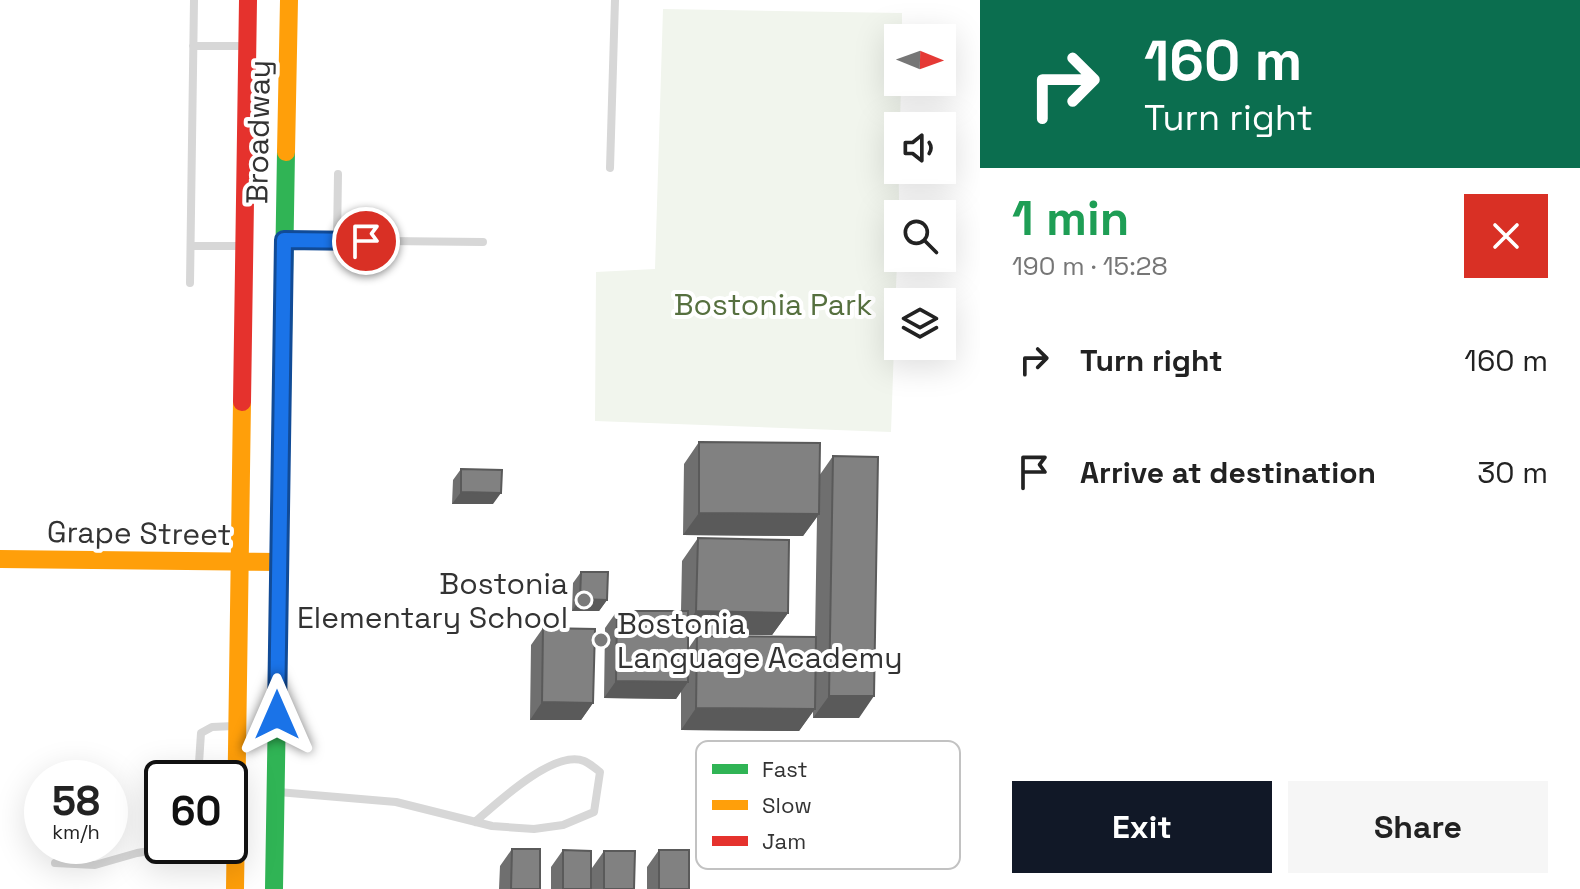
<!DOCTYPE html>
<meta charset="utf-8">
<style>
body{margin:0;font-family:"Space Grotesk",sans-serif;background:#f6f6f6;color:#222;height:100vh;display:flex;flex-direction:column;font-size:30px;white-space:nowrap}
*{box-sizing:border-box;margin:0}
p{font-size:26px;color:#767676}
.icon{flex:none;width:44px;height:44px;fill:none;stroke:currentColor;stroke-width:2;stroke-linecap:round;stroke-linejoin:round}
.map{position:relative;flex:1;overflow:hidden}
.side{display:flex;flex-direction:column;background:#fff;width:600px}
.side>*{flex:none}
.banner{background:#0b6e4f;color:#fff;overflow:hidden}
.needle{width:52px;rotate:91deg}
.tools{position:absolute;left:884px;top:24px;display:grid;gap:16px}
.tools a{display:grid;place-items:center;width:72px;height:72px;border-radius:0px;background:#fff;box-shadow:0 8px 32px #0002;font-size:40px}
.speed{position:absolute;left:24px;top:760px;display:flex;gap:16px;font-size:40px;font-weight:700;text-align:center}
.speed>*{display:grid;place-content:center;width:104px;height:104px;border-radius:50%;background:#fff;box-shadow:0 8px 32px #0002;line-height:1}
.speed small{font-size:20px;font-weight:400}
.speed .limit{border:4px solid #111;border-radius:12px;background:#fff;color:#111}
.pin{position:absolute;display:grid;place-items:center;width:68px;height:68px;color:#fff;margin:-34px;border:4px solid #fff;border-radius:50%;box-shadow:0 2px 8px #0007}
.me{position:absolute;width:88px;margin:-44px;rotate:0deg;stroke-linejoin:round;filter:drop-shadow(0 0 6px #0008)}
.turn{display:flex;align-items:center;gap:28px;height:168px;padding:0 32px;font-size:36px}
.turn .icon{width:104px;height:104px;stroke-width:2.5}
.turn b{display:block;font-size:56px;line-height:68px}
.round{display:grid;place-items:center;flex:none;width:84px;height:84px;border-radius:0px;background:#f6f6f6}
.overview{display:flex;align-items:center;justify-content:space-between;height:136px;padding:0 32px}
h1{font-size:48px;font-weight:700;line-height:60px;color:#1e9e55}
.action{display:flex;gap:16px;margin-top:auto;padding:16px 32px}
.action a{flex:1;height:92px;border-radius:0px;background:#111827;color:#fff;font-size:32px;font-weight:700;line-height:92px;text-align:center}
.action a+a{background:#f6f6f6;color:#222}
ul{padding:0;list-style:none}
li{display:flex;align-items:center;gap:24px;height:112px;padding:0 32px}
li div{flex:1}
li b{display:block;font-size:30px}
li em{font-style:normal}
main{display:flex;flex:1;min-height:0}
.map>svg:first-child{display:block}
.green{fill:#f1f5ed}
.lines{fill:none;stroke-linecap:round;stroke-linejoin:round}
.lane{stroke:#d7d7d7;stroke-width:8}
.fast{stroke:#30b455;stroke-width:18}
.slow{stroke:#ff9f0a;stroke-width:18}
.jam{stroke:#e5322d;stroke-width:18}
.wall{fill:#6f6f6f}
.shaded-wall{fill:#5a5a5a}
.building{fill:#818181;stroke:#5a5a5a;stroke-width:2}
.route-casing{stroke:#114b97;stroke-width:20}
.route{stroke:#1a73e8;stroke-width:14}
.poi-dot{fill:#7a7a7a;stroke:#fff;stroke-width:3}
.labels{text-anchor:middle;dominant-baseline:central;stroke-width:8;stroke-linejoin:round;paint-order:stroke}
.street-label{font-size:30px;fill:#333;stroke:#fff}
.park-label{font-size:30px;fill:#56703f;stroke:#fff}
.poi-label{font-size:30px;fill:#333;stroke:#fff;text-anchor:end}
.key{fill:#fff;stroke:#c2c2c2;stroke-width:2}
.key-label{font-size:22px;fill:#333}
</style>
<main>
<div class="map">
<svg width="980" height="889" viewBox="0 0 980 889">
<rect width="100%" height="100%" fill="#fff"/>
<path class="green" d="M 663,9 L 902,13 L 902,38 L 898,38 L 898,82 L 901,82 L 900,126 L 898,126 L 899,203 L 891,432 L 595,421 L 596,272 L 655,269 Z"/>
<g class="lines">
<path class="lane" d="M 193,46 L 245,46
M 610,168 L 615,0
M 289,240 L 483,242
M 337,241 L 338,174
M 191,246 L 242,246
M 190,283 L 194,0
M 198,778 L 201,733 L 212,727 L 234,726
M 278,792 L 396,802 L 492,826 L 534,829 L 563,825 L 594,812 L 600,772 C 595,768 589,763 584,761 C 554,749 497,803 475,822
M 55,863 L 95,865 L 137,853 L 182,846"/>
<path class="fast" d="M 274,889 L 286,152"/>
<path class="slow" d="M 286,152 L 289,0
M 0,559 L 278,562
M 235,889 L 242,402"/>
<path class="jam" d="M 242,402 L 248,0"/>
</g>
<path class="wall" d="M 699,442 L 819,476 L 833,456 L 859,718 L 813,718 L 813,711 L 799,731 L 681,730 L 681,691 L 676,699 L 604,698 L 605,628 L 617,611 L 681,611 L 682,561 L 698,538 L 788,613 L 772,635 L 688,634 L 688,649 L 697,636 L 815,637 L 817,517 L 803,536 L 683,535 L 684,464 Z
M 461,469 L 493,504 L 452,504 L 453,480 Z
M 581,572 L 607,600 L 599,611 L 572,611 L 573,583 Z
M 543,628 L 593,703 L 581,720 L 530,720 L 531,645 Z
M 512,849 L 540,889 L 499,889 L 500,866 Z
M 563,850 L 591,889 L 551,889 L 551,867 Z
M 659,850 L 689,889 L 647,889 L 647,867 Z
M 604,851 L 634,889 L 592,889 L 592,868 Z"/>
<path class="shaded-wall" d="M 461,492 L 501,493 L 493,504 L 452,504 Z
M 699,513 L 819,514 L 803,536 L 683,535 Z
M 580,599 L 607,600 L 599,611 L 572,611 Z
M 696,611 L 788,613 L 772,635 L 681,634 Z
M 616,681 L 688,682 L 676,699 L 604,698 Z
M 829,696 L 874,696 L 859,718 L 813,718 Z
M 542,702 L 593,703 L 581,720 L 530,720 Z
M 696,708 L 815,709 L 799,731 L 681,730 Z"/>
<path class="building" d="M 699,442 L 820,443 L 819,514 L 699,513 Z
M 833,456 L 878,457 L 874,696 L 829,696 Z
M 461,469 L 502,470 L 501,493 L 461,492 Z
M 698,538 L 789,540 L 788,613 L 696,611 Z
M 581,572 L 608,572 L 607,600 L 580,599 Z
M 617,611 L 688,611 L 688,682 L 616,681 Z
M 543,628 L 595,629 L 593,703 L 542,702 Z
M 697,636 L 816,637 L 815,709 L 696,708 Z
M 512,849 L 540,849 L 540,889 L 511,889 Z
M 563,850 L 591,851 L 591,889 L 563,889 Z
M 659,850 L 689,850 L 689,889 L 659,889 Z
M 604,851 L 635,851 L 634,889 L 604,889 Z"/>
<g class="lines">
<g class="route-casing">
<path id="route" d="M 277,715 L 284,240 L 366,241"/>
</g>
<use href="#route" class="route"/>
</g>
<g class="poi-dot">
<circle cx="584" cy="600" r="8"/>
<circle cx="601" cy="640" r="8"/>
</g>
<g class="labels">
<g class="street-label">
<text transform="translate(258 132) rotate(-89)">Broadway</text>
<text transform="translate(139 533) rotate(1)">Grape Street</text>
</g>
<g class="park-label">
<text x="773" y="304">Bostonia Park</text>
</g>
<g class="poi-label">
<text x="568" y="583">Bostonia<tspan x="568" dy="34">Elementary School</tspan></text>
<text x="617" y="623" text-anchor="start">Bostonia<tspan x="617" dy="34">Language Academy</tspan></text>
</g>
</g>
<rect x="696" y="741" width="264" height="128" rx="12" class="key"/>
<rect x="712" y="764" width="36" height="10" fill="#30b455"/>
<rect x="712" y="800" width="36" height="10" fill="#ff9f0a"/>
<rect x="712" y="836" width="36" height="10" fill="#e5322d"/>
<g class="key-label">
<text x="762" y="777">Fast</text>
<text x="762" y="813">Slow</text>
<text x="762" y="849">Jam</text>
</g>
</svg>
<div class="tools">
<a><svg class="needle" viewBox="-14 -14 28 28"><path d="M0-13l5 13h-10z" fill="#e53935"/><path d="M0 13l5-13h-10z" fill="#767676"/></svg></a>
<a><svg class="icon" aria-label="sound" viewBox="0 0 24 24"><path d="M4 9h4l5-4v14l-5-4H4zM17 9q2 3 0 6"/></svg></a>
<a><svg class="icon" aria-label="search" viewBox="0 0 24 24"><circle cx="10" cy="10" r="6"/><path d="M15 15l6 6"/></svg></a>
<a><svg class="icon" aria-label="layers" viewBox="0 0 24 24"><path d="M12 4l9 5-9 5-9-5zM3 14l9 5 9-5"/></svg></a>
</div>
<div class="speed"><div>58<small>km/h</small></div><div class="limit">60</div></div>
<div class="pin" style="left:366px;top:241px;background:#d93025"><svg class="icon" aria-label="arrive" viewBox="0 0 24 24"><path d="M6 21V4h12l-3 4 3 4H6"/></svg></div>
<svg class="me" style="left:277px;top:715px" viewBox="-20 -20 40 40"><path d="M0-17L14 15 0 8-14 15z" fill="#1a73e8" stroke="#fff" stroke-width="4"/></svg>
</div>
<section class="side">
<div class="banner">
<div class="turn"><svg class="icon" aria-label="right" viewBox="0 0 24 24"><path d="M7 20v-9h11M14 6l5 5-5 5"/></svg><div><b>160 m</b>Turn right</div></div>
</div>
<div class="overview"><div><h1>1 min</h1><p>190 m · 15:28</p></div><a class="round" style="background:#d93025;color:#fff"><svg class="icon" aria-label="close" viewBox="0 0 24 24"><path d="M6 6l12 12M18 6L6 18"/></svg></a></div>
<ul>
<li><svg class="icon" aria-label="right" viewBox="0 0 24 24"><path d="M7 20v-9h11M14 6l5 5-5 5"/></svg><div><b>Turn right</b></div><em>160 m</em></li>
<li><svg class="icon" aria-label="arrive" viewBox="0 0 24 24"><path d="M6 21V4h12l-3 4 3 4H6"/></svg><div><b>Arrive at destination</b></div><em>30 m</em></li>
</ul>
<div class="action"><a>Exit</a><a>Share</a></div>
</section>
</main>
